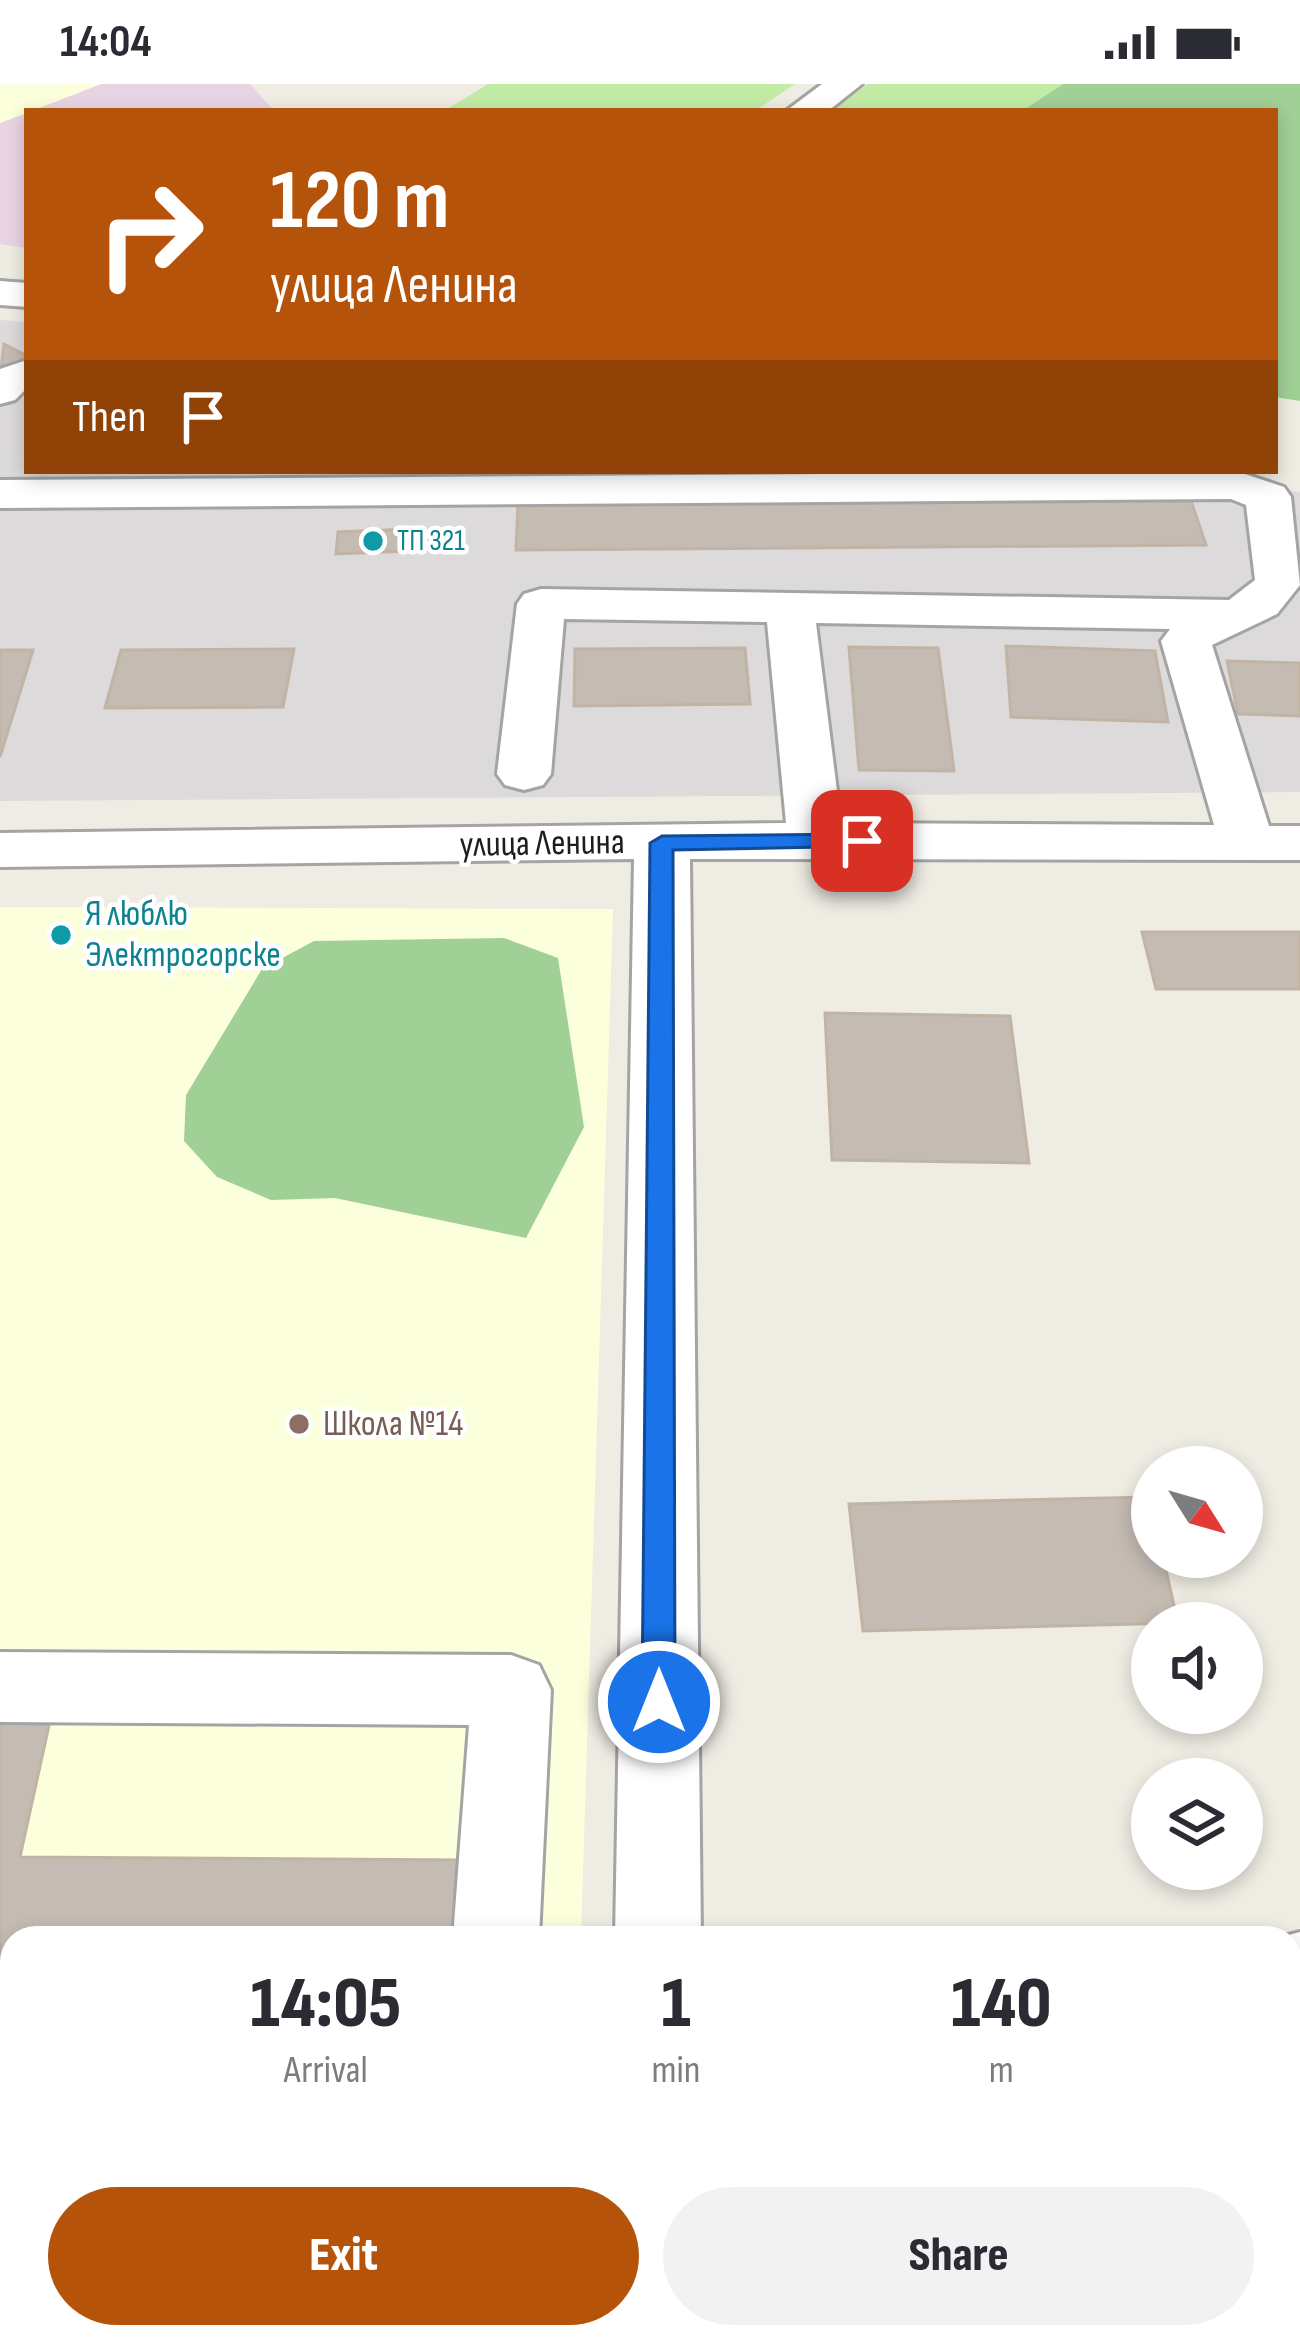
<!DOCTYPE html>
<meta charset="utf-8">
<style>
body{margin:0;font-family:"Sofia Sans Condensed",sans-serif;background:#f2f2f3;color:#2b2b33;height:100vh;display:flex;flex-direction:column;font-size:45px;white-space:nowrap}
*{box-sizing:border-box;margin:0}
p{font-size:39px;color:#7c7c81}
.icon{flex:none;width:66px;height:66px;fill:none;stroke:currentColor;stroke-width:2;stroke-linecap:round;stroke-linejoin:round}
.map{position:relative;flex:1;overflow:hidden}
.details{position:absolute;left:0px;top:1842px;width:1302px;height:423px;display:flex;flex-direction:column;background:#fff;border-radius:36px 36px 0 0;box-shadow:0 6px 18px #0003}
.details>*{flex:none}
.hud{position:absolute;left:24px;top:24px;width:1254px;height:366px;border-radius:0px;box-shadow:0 6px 18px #0003;background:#b45309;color:#fff;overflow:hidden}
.needle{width:78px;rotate:127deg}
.tools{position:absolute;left:1131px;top:1362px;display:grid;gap:24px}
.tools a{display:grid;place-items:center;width:132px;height:132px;border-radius:50%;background:#fff;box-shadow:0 6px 18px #0003;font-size:60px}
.pin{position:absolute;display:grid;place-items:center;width:102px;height:102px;color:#fff;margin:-51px;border-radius:24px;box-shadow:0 6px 18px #0006}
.me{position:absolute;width:132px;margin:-66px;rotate:0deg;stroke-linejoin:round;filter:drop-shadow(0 0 9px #0008)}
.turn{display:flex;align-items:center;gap:42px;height:252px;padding:0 48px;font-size:54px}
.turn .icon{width:156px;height:156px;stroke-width:2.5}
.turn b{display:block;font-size:84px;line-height:102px}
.then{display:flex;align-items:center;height:114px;padding:0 48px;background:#0003;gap:24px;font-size:45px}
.eta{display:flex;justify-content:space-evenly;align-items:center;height:204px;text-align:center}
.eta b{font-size:72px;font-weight:800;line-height:84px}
.action{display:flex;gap:24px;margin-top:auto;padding:24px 48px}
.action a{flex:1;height:138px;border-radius:72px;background:#b45309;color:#fff;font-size:48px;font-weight:800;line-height:138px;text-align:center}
.action a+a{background:#f2f2f3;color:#2b2b33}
.status{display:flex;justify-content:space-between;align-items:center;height:84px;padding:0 60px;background:#fff;direction:ltr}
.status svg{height:33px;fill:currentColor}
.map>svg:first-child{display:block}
.residential{fill:#dcdada}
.industrial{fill:#e9d4e3}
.education{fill:#fcffdc}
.grass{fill:#c2eca6}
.forest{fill:#a1d096}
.building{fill:#c4bbb2;stroke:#c1b4a5;stroke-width:3}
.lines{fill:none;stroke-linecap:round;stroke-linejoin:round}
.minor-casing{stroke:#a4a4a4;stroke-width:6}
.minor{fill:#fff;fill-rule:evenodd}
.route{fill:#1a73e8;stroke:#114b97;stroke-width:3}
.culture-dot{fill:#0f9aa8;stroke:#fff;stroke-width:4.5}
.education-dot{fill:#8d6e63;stroke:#fff;stroke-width:4.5}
.labels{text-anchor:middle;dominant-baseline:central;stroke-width:9;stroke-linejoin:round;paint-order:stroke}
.far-culture-label{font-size:30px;fill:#0d838f;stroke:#fff;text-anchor:start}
.street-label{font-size:36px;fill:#1d1d1d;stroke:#fff}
.culture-label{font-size:36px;fill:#0d838f;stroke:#fff;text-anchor:start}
.education-label{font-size:36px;fill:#785e54;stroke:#fff;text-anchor:start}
</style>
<div class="status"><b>14:04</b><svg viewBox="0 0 49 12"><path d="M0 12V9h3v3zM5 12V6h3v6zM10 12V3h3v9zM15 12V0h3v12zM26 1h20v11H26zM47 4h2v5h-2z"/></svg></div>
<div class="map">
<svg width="1300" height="2263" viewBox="0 0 1300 2263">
<rect width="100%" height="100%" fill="#efece3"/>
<path class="residential" d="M 0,236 L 27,238 L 27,387 L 1161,387 L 1300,408 L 1300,708 L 0,717 Z"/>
<path class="industrial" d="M 101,0 L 250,0 L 274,27 L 32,27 Z
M 27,29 L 27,164 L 0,160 L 0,39 Z"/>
<path class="education" d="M 0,0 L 101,0 L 0,39 Z
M 0,823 L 613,825 L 581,1854 L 12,1854 L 12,2253 L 568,2253 L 568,2263 L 0,2263 Z"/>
<path class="grass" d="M 488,0 L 795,0 L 755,27 L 444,27 Z
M 868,0 L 1063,0 L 1022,27 L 829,27 Z"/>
<path class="forest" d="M 1063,0 L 1300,0 L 1300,317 L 1275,313 L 1275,27 L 1022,27 Z
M 504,854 L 558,874 L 584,1043 L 526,1154 L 335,1114 L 271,1116 L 217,1093 L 184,1057 L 186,1011 L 262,885 L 314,857 Z"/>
<path class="building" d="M 4,260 L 27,272 L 27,281 L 0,293 Z
M 1190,414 L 1206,461 L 516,466 L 518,419 Z
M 409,445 L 409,467 L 336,470 L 338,448 Z
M 1006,562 L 1155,567 L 1168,638 L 1011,633 Z
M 849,563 L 938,564 L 954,687 L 859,686 Z
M 745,564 L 750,620 L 574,622 L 575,565 Z
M 294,565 L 283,623 L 105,624 L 121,566 Z
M 0,566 L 33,566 L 0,673 Z
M 1227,577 L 1300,579 L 1300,632 L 1238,630 Z
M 1142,848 L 1300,848 L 1300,905 L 1156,905 Z
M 825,929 L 1010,932 L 1029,1079 L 832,1076 Z
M 1149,1413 L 1152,1473 L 1163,1473 L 1178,1539 L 863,1547 L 849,1420 Z
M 0,1636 L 50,1637 L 20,1773 L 463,1776 L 457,1854 L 12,1854 L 12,2163 L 0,2163 Z
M 12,2231 L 12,2253 L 270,2253 L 268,2263 L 6,2263 Z
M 831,2253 L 1110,2253 L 1111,2263 L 831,2263 Z"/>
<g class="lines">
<g class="minor-casing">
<path id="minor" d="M 822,0 L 862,0 L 828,27 L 786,27 Z
M 0,197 L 27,199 L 27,223 L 0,221 Z
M 27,276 L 27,304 L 15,316 L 0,320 L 0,285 Z
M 1236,387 L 1284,403 L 1291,413 L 1300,501 L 1277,530 L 1212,561 L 1269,742 L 1300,742 L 1300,776 L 690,775 L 701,1854 L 615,1854 L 634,775 L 0,783 L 0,749 L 786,739 L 767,538 L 564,535 L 551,690 L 543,701 L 524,706 L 505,701 L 497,690 L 517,520 L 524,510 L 541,505 L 1229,516 L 1255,496 L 1246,421 L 1231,415 L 0,424 L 0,396 ZM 816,539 L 1170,545 L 1161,557 L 1214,741 L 841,739 Z
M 0,1568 L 511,1571 L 539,1581 L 551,1606 L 539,1854 L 453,1854 L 469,1641 L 0,1638 Z
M 1300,1848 L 1300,1932 L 1290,1933 L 1290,1854 L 1277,1854 Z
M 423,2253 L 521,2253 L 521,2263 L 423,2263 Z
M 604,2253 L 702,2253 L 702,2263 L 604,2263 Z
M 1187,2253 L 1285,2253 L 1286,2263 L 1188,2263 Z"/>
</g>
<use href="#minor" class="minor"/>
</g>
<path class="route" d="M 862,750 L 871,752 L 871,762 L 673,766 L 675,1618 L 670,1628 L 659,1632 L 647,1628 L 642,1618 L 650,759 L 662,752 Z"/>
<g class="culture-dot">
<circle cx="373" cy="457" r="12"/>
<circle cx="61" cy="851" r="12"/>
</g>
<circle class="education-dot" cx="299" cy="1340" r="12"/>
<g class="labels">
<g class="far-culture-label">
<text x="397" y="457">ТП 321</text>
</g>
<g class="street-label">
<text transform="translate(542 760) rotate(-1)">улица Ленина</text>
</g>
<g class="culture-label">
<text x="85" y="830">Я люблю<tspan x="85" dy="41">Электрогорске</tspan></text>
</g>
<g class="education-label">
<text x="323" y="1340">Школа №14</text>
</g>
</g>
</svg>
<div class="tools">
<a><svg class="needle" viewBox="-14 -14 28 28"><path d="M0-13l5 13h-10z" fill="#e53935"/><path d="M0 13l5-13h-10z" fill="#7c7c81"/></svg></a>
<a><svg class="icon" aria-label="sound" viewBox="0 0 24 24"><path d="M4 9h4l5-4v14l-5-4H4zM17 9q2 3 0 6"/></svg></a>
<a><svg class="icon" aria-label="layers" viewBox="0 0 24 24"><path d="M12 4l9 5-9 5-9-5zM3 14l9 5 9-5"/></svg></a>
</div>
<div class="pin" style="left:862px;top:757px;background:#d93025"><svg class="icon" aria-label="arrive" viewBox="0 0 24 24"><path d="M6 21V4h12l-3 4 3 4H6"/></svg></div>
<svg class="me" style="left:659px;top:1618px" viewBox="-20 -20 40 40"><circle r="17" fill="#1a73e8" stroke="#fff" stroke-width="3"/><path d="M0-11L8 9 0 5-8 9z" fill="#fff"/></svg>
<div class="hud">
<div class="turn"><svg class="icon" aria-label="right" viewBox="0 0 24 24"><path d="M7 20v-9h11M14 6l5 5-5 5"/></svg><div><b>120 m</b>улица Ленина</div></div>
<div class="then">Then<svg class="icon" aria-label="arrive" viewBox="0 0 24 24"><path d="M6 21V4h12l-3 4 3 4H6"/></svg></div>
</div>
<section class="details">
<div class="eta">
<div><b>14:05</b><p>Arrival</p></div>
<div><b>1</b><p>min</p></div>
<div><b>140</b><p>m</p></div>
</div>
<div class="action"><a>Exit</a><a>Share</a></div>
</section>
</div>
